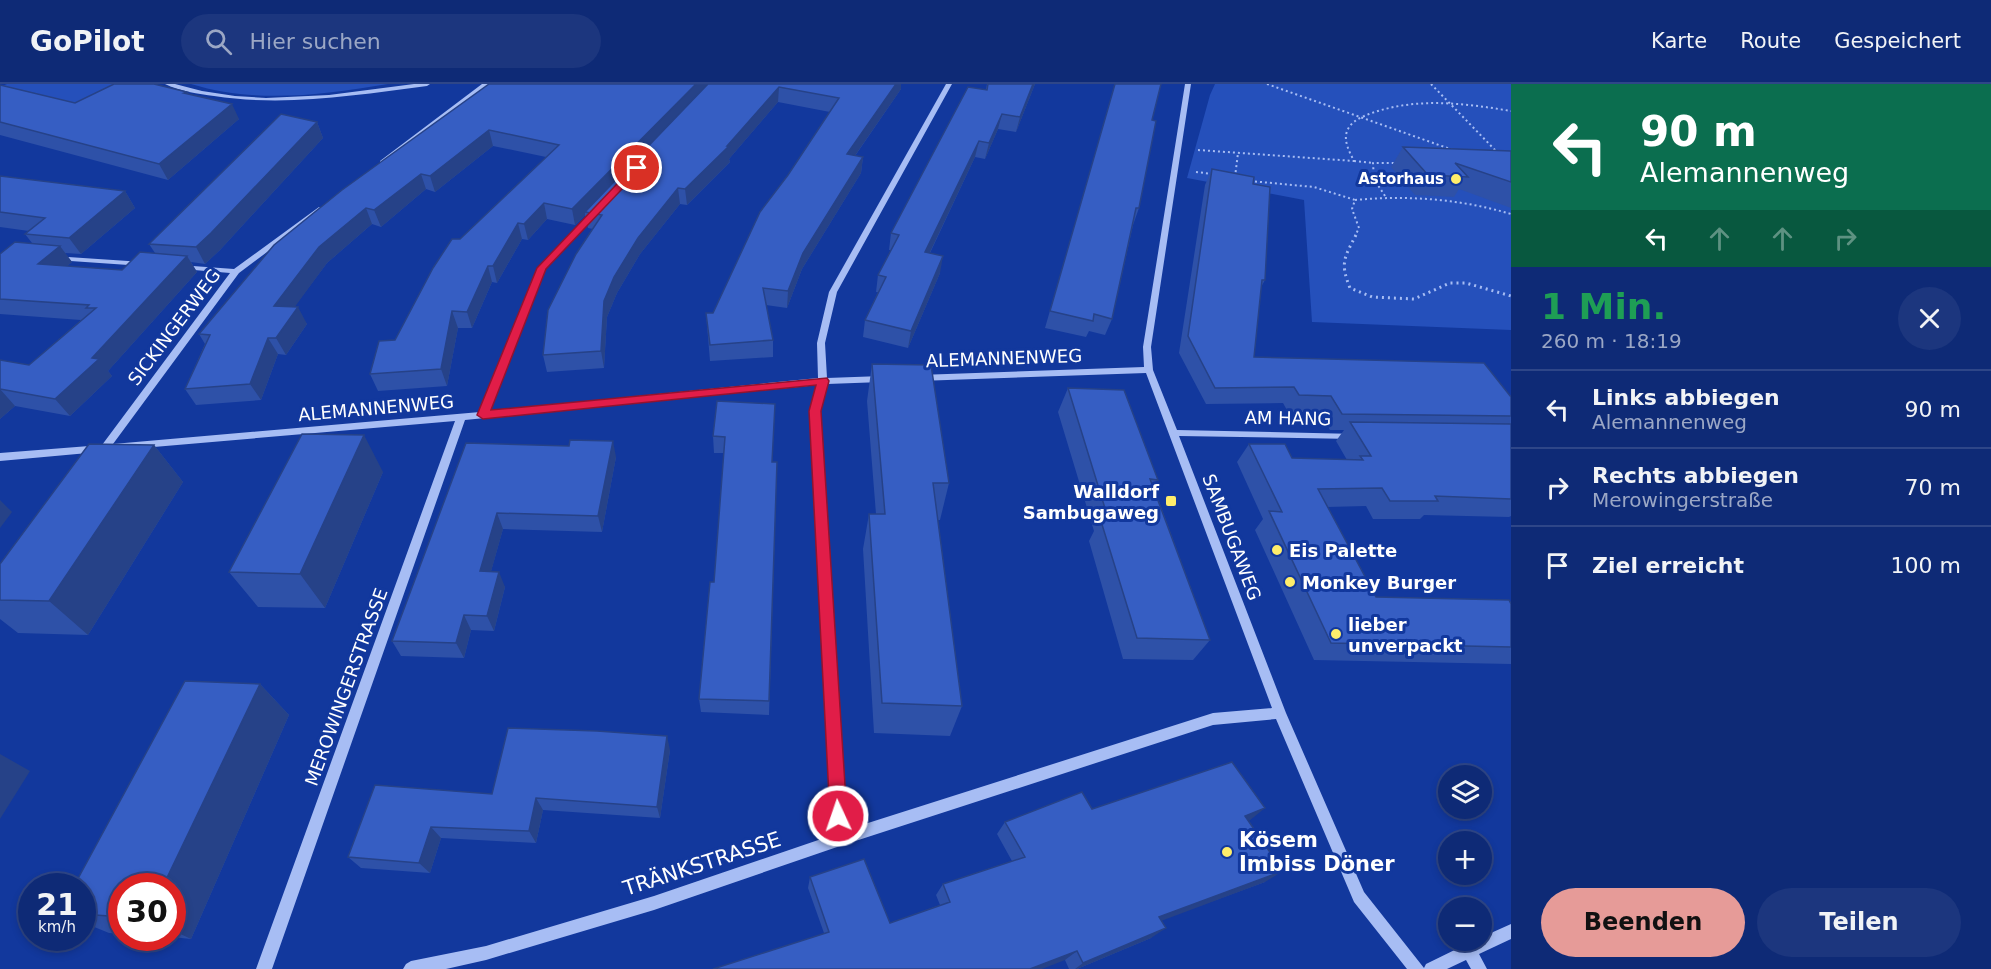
<!DOCTYPE html>
<html lang="de">
<meta charset="utf-8">
<style>
body{margin:0;font-family:"DejaVu Sans",sans-serif;background:#1c367e;color:#f1f3f6;height:100vh;display:flex;flex-direction:column;font-size:22px;white-space:nowrap}
*{box-sizing:border-box;margin:0}
p{font-size:20px;color:#9ba7c5}
.icon{flex:none;width:33px;height:33px;fill:none;stroke:currentColor;stroke-width:2;stroke-linecap:round;stroke-linejoin:round}
.map{position:relative;flex:1;overflow:hidden}
.details{display:flex;flex-direction:column;background:#0e2a76;width:480px}
.details>*{flex:none}
.hud{background:#0b6e4f;color:#fff;overflow:hidden}
.buttons{position:absolute;left:1438px;top:681px;display:grid;gap:12px}
.buttons a{display:grid;place-items:center;width:54px;height:54px;border-radius:50%;background:#0e2a76;box-shadow:0 3px 9px #0003,0 0 0 2px #2e4688;font-size:30px}
.speed{position:absolute;left:18px;top:789px;display:flex;gap:12px;font-size:30px;font-weight:700;text-align:center}
.speed>*{display:grid;place-content:center;width:78px;height:78px;border-radius:50%;background:#0e2a76;box-shadow:0 3px 9px #0003,0 0 0 2px #2e4688;line-height:1}
.speed small{font-size:15px;font-weight:400}
.speed .limit{border:9px solid #d22;background:#fff;color:#111}
.pin{position:absolute;display:grid;place-items:center;width:51px;height:51px;color:#fff;margin:-26px;border:3px solid #fff;border-radius:50%;box-shadow:0 2px 6px #0007}
.me{position:absolute;width:66px;margin:-33px;rotate:357deg;stroke-linejoin:round;filter:drop-shadow(0 0 4px #0008)}
.turn{display:flex;align-items:center;gap:21px;height:126px;padding:0 30px;font-size:27px}
.turn .icon{width:78px;height:78px;stroke-width:2.5}
.turn b{display:block;font-size:42px;line-height:51px}
.lanes{display:flex;align-items:center;height:57px;padding:0 30px;background:#0003;justify-content:center;gap:30px;direction:ltr}
.lanes .off{opacity:.35}
.round{display:grid;place-items:center;flex:none;width:63px;height:63px;border-radius:32px;background:#1c367e}
.head{display:flex;align-items:center;justify-content:space-between;height:102px;padding:0 30px}
h1{font-size:36px;font-weight:700;line-height:45px;color:#1e9e55}
.cta{display:flex;gap:12px;margin-top:auto;padding:12px 30px}
.cta a{flex:1;height:69px;border-radius:36px;background:#e69b98;color:#111;font-size:24px;font-weight:700;line-height:69px;text-align:center}
.cta a+a{background:#1c367e;color:#f1f3f6}
ul{padding:0;list-style:none}
li{display:flex;align-items:center;gap:18px;height:78px;padding:0 30px;border-top:2px solid #2e4688}
li div{flex:1}
li b{display:block;font-size:22px}
li em{font-style:normal}
header{display:flex;align-items:center;gap:36px;box-sizing:border-box;height:84px;padding:0 30px;background:#0e2a76;border-bottom:2px solid #2e4688}
header strong{font-size:28px}
nav{display:flex;gap:33px;margin-inline-start:auto;font-size:21px}
.search{width:420px;height:54px;background:#1c367e;display:flex;align-items:center;gap:15px;box-sizing:border-box;padding:0 21px;border-radius:33px;color:#9ba7c5;font-size:22px}
main{display:flex;flex:1;min-height:0}
.map>svg:first-child{display:block}
.green{fill:#2550bb}
.lines{fill:none;stroke-linecap:round;stroke-linejoin:round}
.path-far1{stroke:#a7bdf4;stroke-width:2;stroke-dasharray:2 3;stroke-linecap:butt}
.path{stroke:#a7bdf4;stroke-width:3;stroke-dasharray:2 4;stroke-linecap:butt}
.minor{fill:#a7bdf4;fill-rule:evenodd}
.wall{fill:#2e51a8}
.shaded-wall{fill:#264288}
.building{fill:#365ec3;stroke:#264288;stroke-width:1.5}
.route{fill:#e11d48;stroke:#92132f;stroke-width:1.5}
.poi-dot{fill:#ffed6b;stroke:#12389d;stroke-width:2}
.labels{text-anchor:middle;dominant-baseline:central;stroke-width:6;stroke-linejoin:round;paint-order:stroke}
.far-poi-label{font-size:15px;font-weight:bold;fill:#fff;stroke:#12389d;text-anchor:end}
.street-label{font-size:18px;fill:#fff;stroke:#12389d}
.poi-label{font-size:18px;font-weight:bold;fill:#fff;stroke:#12389d;text-anchor:start}
.near-poi-label{font-size:21px;font-weight:bold;fill:#fff;stroke:#12389d;text-anchor:start}
.near-street-label{font-size:21px;fill:#fff;stroke:#12389d}
</style>
<header>
<strong>GoPilot</strong>
<div class="search"><svg class="icon" aria-label="search" viewBox="0 0 24 24"><circle cx="10" cy="10" r="6"/><path d="M15 15l6 6"/></svg>Hier suchen</div>
<nav><a>Karte</a><a>Route</a><a>Gespeichert</a></nav>
</header>
<main>
<div class="map">
<svg width="1511" height="885" viewBox="0 0 1511 885">
<rect width="100%" height="100%" fill="#12389d"/>
<path class="green" d="M 7,0 L 129,0 L 78,33 L 0,3 Z
M 191,0 L 388,0 C 321,11 257,20 191,0 Z
M 1215,0 L 1511,0 L 1511,246 L 1312,238 L 1304,116 L 1187,94 L 1210,11 Z"/>
<g class="lines">
<path class="path-far1" d="M 1267,0 L 1453,66
M 1431,0 L 1497,68
M 1198,66 L 1354,77 C 1350,69 1345,60 1346,51 C 1348,39 1359,34 1369,30 C 1415,13 1463,19 1511,27
M 1354,77 L 1373,79
M 1196,88 L 1213,90
M 1235,93 L 1238,69
M 1250,97 L 1314,103 L 1355,116 L 1352,125 L 1359,144 L 1355,152
M 1385,112 L 1374,95 L 1373,79 L 1396,79
M 1355,116 C 1408,111 1460,115 1511,130"/>
<path class="path" d="M 1356,151 C 1344,174 1340,179 1350,204 L 1372,213 L 1414,215 L 1450,199 L 1466,199 L 1511,212"/>
<path class="minor" d="M 165,0 L 175,0 L 202,7 L 235,12 L 266,14 L 329,11 L 414,0 L 430,0 L 427,2 C 356,11 286,23 214,12 C 199,10 179,7 165,0 Z
M 482,0 L 489,0 L 384,79 L 380,79 L 380,77 Z
M 946,0 L 952,0 L 837,208 L 825,259 L 827,294 L 882,292 L 886,295 L 882,298 L 827,300 L 820,327 L 846,746 L 1213,629 L 1272,624 L 1146,289 L 919,297 L 915,294 L 919,291 L 1144,283 L 1143,263 L 1185,0 L 1191,0 L 1151,263 L 1153,286 L 1177,346 L 1357,350 L 1359,352 L 1354,355 L 1179,352 L 1286,629 L 1364,808 L 1424,884 L 1426,880 L 1475,856 L 1482,856 L 1482,853 L 1511,840 L 1511,855 L 1479,870 L 1487,885 L 1471,885 L 1466,876 L 1447,885 L 1407,885 L 1354,818 L 1276,635 L 1213,641 L 840,762 L 654,826 L 486,876 L 446,885 L 403,885 L 406,880 L 411,877 L 486,862 L 654,812 L 833,751 L 810,327 L 818,301 L 465,336 L 272,885 L 256,885 L 455,337 L 107,367 L 103,369 L 99,368 L 0,377 L 0,369 L 102,361 L 230,189 L 182,185 L 178,183 L 179,181 L 234,185 L 319,123 L 323,125 L 322,127 L 239,189 L 113,360 L 480,328 L 538,184 L 593,125 L 599,125 L 599,129 L 546,185 L 489,327 L 818,294 L 817,259 L 829,208 Z
M 53,172 L 143,178 L 147,180 L 143,182 L 56,176 L 52,174 Z"/>
</g>
<path class="wall" d="M 489,0 L 901,0 L 901,5 L 855,72 L 863,73 L 861,89 L 802,185 L 787,224 L 766,221 L 773,256 L 773,273 L 710,277 L 706,229 L 713,229 L 788,91 L 830,28 L 778,18 L 729,75 L 730,78 L 687,121 L 680,120 L 640,170 L 617,209 L 607,233 L 604,284 L 547,288 L 543,271 L 593,145 L 588,144 L 585,131 L 575,141 L 547,135 L 528,156 L 522,155 L 497,199 L 492,198 L 472,244 L 458,244 L 447,302 L 378,307 L 370,290 L 395,256 L 460,155 L 546,73 L 493,62 L 435,108 L 426,105 L 381,143 L 372,140 L 327,179 L 294,223 L 307,240 L 286,271 L 278,270 L 261,316 L 196,321 L 185,305 L 205,260 L 199,250 Z
M 987,0 L 1035,0 L 1016,48 L 998,45 L 985,75 L 975,73 L 930,169 L 940,189 L 908,264 L 863,253 L 865,236 L 878,208 L 876,208 L 878,191 L 891,166 L 889,166 L 891,149 L 986,5 Z
M 1115,0 L 1161,0 L 1152,36 L 1139,124 L 1133,141 L 1112,235 L 1105,251 L 1089,247 L 1086,253 L 1045,244 Z
M 0,1 L 75,19 L 187,8 L 189,10 L 239,35 L 168,96 L 0,51 Z
M 317,38 L 323,54 L 220,166 L 205,180 L 191,178 L 197,188 L 108,287 L 112,292 L 70,332 L 15,322 L 0,335 L 0,276 L 29,281 L 81,236 L 0,230 L 0,170 L 32,159 L 25,150 L 29,147 L 0,143 L 0,92 L 125,107 L 135,124 L 81,170 L 65,169 L 72,178 L 67,182 L 122,186 L 155,169 L 149,160 Z
M 1403,63 L 1511,67 L 1511,124 L 1459,105 L 1454,113 L 1415,111 L 1391,83 Z
M 1212,85 L 1253,100 L 1265,196 L 1261,203 L 1254,273 L 1511,313 L 1511,432 L 1509,433 L 1424,431 L 1420,435 L 1373,435 L 1366,422 L 1327,423 L 1376,513 L 1511,520 L 1511,580 L 1314,576 L 1255,446 L 1263,435 L 1237,378 L 1249,360 L 1292,374 L 1347,376 L 1336,357 L 1344,346 L 1330,346 L 1320,328 L 1288,328 L 1283,319 L 1206,320 L 1179,269 L 1205,101 Z
M 872,280 L 949,399 L 940,436 L 938,436 L 962,622 L 950,652 L 874,649 L 863,465 L 869,430 L 876,430 L 867,317 Z
M 1068,304 L 1158,396 L 1154,404 L 1210,556 L 1193,576 L 1123,575 L 1089,457 L 1094,447 L 1058,328 Z
M 775,320 L 772,378 L 777,378 L 769,631 L 701,628 L 699,615 L 714,498 L 724,369 L 714,369 L 713,352 Z
M 466,359 L 616,373 L 602,448 L 503,445 L 491,487 L 505,503 L 494,547 L 471,546 L 464,574 L 401,572 L 392,557 Z
M 154,361 L 183,398 L 88,551 L 18,549 L 0,535 L 0,480 Z
M 383,388 L 325,524 L 258,523 L 229,488 Z
M 260,600 L 289,631 L 191,855 L 172,853 L 172,802 L 122,802 L 122,850 L 109,849 L 82,838 L 82,802 Z
M 670,666 L 660,734 L 543,726 L 536,759 L 441,754 L 430,789 L 361,784 L 348,773 L 492,710 Z
M 1092,725 L 1248,737 L 1265,798 L 1161,836 L 1151,854 L 1077,885 L 1069,885 L 1065,876 L 824,849 L 808,804 L 810,793 L 890,839 L 940,821 L 936,811 L 943,800 L 1012,777 L 997,750 L 1005,738 Z"/>
<path class="shaded-wall" d="M 696,0 L 711,0 L 585,128 L 585,131 L 575,141 L 572,125 Z
M 896,0 L 901,0 L 901,5 L 845,86 L 847,70 Z
M 1033,0 L 1035,0 L 1016,48 L 1020,33 Z
M 779,3 L 778,18 L 729,75 L 730,78 L 687,121 L 685,105 L 727,62 Z
M 232,20 L 239,35 L 168,96 L 159,80 Z
M 1002,30 L 998,45 L 985,75 L 989,59 Z
M 317,38 L 323,54 L 220,166 L 205,180 L 196,163 Z
M 489,46 L 493,62 L 435,108 L 430,92 Z
M 979,57 L 975,73 L 922,185 L 925,168 Z
M 863,73 L 861,89 L 802,185 L 787,224 L 788,207 L 803,169 Z
M 421,90 L 426,105 L 381,143 L 374,126 Z
M 678,104 L 680,120 L 640,170 L 617,209 L 607,233 L 604,284 L 601,267 L 604,217 L 614,193 L 638,154 Z
M 125,107 L 135,124 L 81,170 L 69,154 Z
M 544,119 L 547,135 L 528,156 L 524,140 Z
M 366,124 L 372,140 L 327,179 L 283,239 L 274,222 L 319,163 Z
M 518,139 L 522,155 L 497,199 L 493,182 Z
M 60,162 L 72,178 L 50,196 L 38,180 Z
M 187,172 L 197,188 L 108,287 L 112,292 L 70,332 L 55,315 L 92,274 Z
M 943,172 L 940,189 L 908,264 L 911,247 Z
M 488,182 L 492,198 L 472,244 L 467,228 Z
M 298,223 L 307,240 L 286,271 L 276,254 Z
M 452,227 L 458,244 L 447,302 L 441,285 Z
M 268,254 L 278,270 L 261,316 L 250,300 Z
M 0,305 L 15,322 L 0,335 Z
M 364,351 L 383,388 L 325,524 L 300,490 Z
M 613,357 L 616,373 L 602,448 L 598,432 Z
M 154,361 L 183,398 L 88,551 L 49,517 Z
M 0,416 L 12,428 L 0,444 Z
M 497,429 L 503,445 L 487,502 L 480,487 Z
M 499,488 L 505,503 L 494,547 L 487,532 Z
M 464,531 L 471,546 L 464,574 L 456,559 Z
M 260,600 L 289,631 L 191,855 L 172,846 L 172,802 L 163,802 Z
M 667,652 L 670,666 L 660,734 L 657,723 Z
M 0,670 L 30,687 L 0,735 Z
M 536,714 L 543,726 L 536,759 L 529,747 Z
M 1265,724 L 1249,737 L 1245,732 Z
M 431,743 L 441,754 L 430,789 L 419,779 Z
M 1283,787 L 1265,798 L 1145,843 L 1159,833 Z
M 1166,844 L 1151,854 L 1077,885 L 1075,885 L 1083,879 Z
M 1077,867 L 1065,876 L 1042,885 L 1030,885 Z"/>
<path class="building" d="M 114,0 L 154,0 L 187,8 L 184,9 L 232,20 L 159,80 L 0,38 L 0,1 L 75,19 Z
M 489,0 L 696,0 L 572,125 L 544,119 L 524,140 L 518,139 L 493,182 L 488,182 L 467,228 L 452,227 L 441,285 L 370,290 L 379,257 L 395,256 L 433,184 L 452,155 L 460,155 L 559,61 L 489,46 L 430,92 L 421,90 L 374,126 L 366,124 L 319,163 L 274,222 L 298,223 L 276,254 L 268,254 L 250,300 L 185,305 L 210,251 L 199,250 L 274,161 L 342,106 Z
M 708,0 L 896,0 L 847,70 L 863,73 L 803,169 L 788,207 L 763,204 L 773,256 L 710,261 L 706,229 L 713,229 L 760,128 L 788,91 L 839,14 L 779,3 L 727,62 L 729,62 L 685,105 L 678,104 L 638,154 L 614,193 L 604,217 L 601,267 L 543,271 L 548,226 L 576,170 L 602,131 L 585,128 Z
M 988,0 L 1033,0 L 1020,33 L 1002,30 L 989,59 L 979,57 L 925,168 L 943,172 L 911,247 L 865,236 L 886,193 L 878,191 L 899,151 L 891,149 L 968,3 L 987,6 Z
M 1115,0 L 1161,0 L 1152,36 L 1156,37 L 1139,124 L 1136,124 L 1112,235 L 1094,230 L 1093,237 L 1050,227 Z
M 281,30 L 317,38 L 211,149 L 196,163 L 149,160 Z
M 1403,63 L 1511,67 L 1511,98 L 1455,79 L 1468,93 L 1428,91 Z
M 1212,85 L 1254,93 L 1253,100 L 1270,103 L 1265,196 L 1262,196 L 1254,273 L 1484,279 L 1511,313 L 1511,332 L 1342,330 L 1331,312 L 1299,311 L 1294,303 L 1215,304 L 1188,252 Z
M 0,92 L 125,107 L 69,154 L 25,150 L 45,134 L 0,128 Z
M 15,158 L 60,162 L 38,180 L 122,186 L 140,168 L 187,172 L 92,274 L 99,275 L 55,315 L 0,305 L 0,276 L 29,281 L 96,224 L 86,224 L 89,221 L 0,215 L 0,170 Z
M 872,280 L 931,281 L 949,399 L 933,399 L 962,622 L 882,619 L 869,430 L 885,430 Z
M 1068,304 L 1124,306 L 1158,396 L 1150,395 L 1210,556 L 1137,554 L 1100,434 L 1108,434 Z
M 717,317 L 775,320 L 772,378 L 777,378 L 769,617 L 699,615 L 710,498 L 714,498 L 725,353 L 713,352 Z
M 1350,338 L 1511,340 L 1511,415 L 1435,412 L 1438,417 L 1390,417 L 1382,404 L 1318,405 L 1376,513 L 1509,516 L 1511,520 L 1511,563 L 1331,559 L 1269,427 L 1282,428 L 1249,360 L 1285,360 L 1292,374 L 1363,376 L 1360,372 L 1371,372 Z
M 302,350 L 364,351 L 300,490 L 229,488 Z
M 570,356 L 613,357 L 598,432 L 497,429 L 480,487 L 499,488 L 487,532 L 464,531 L 456,559 L 392,557 L 466,359 L 569,362 Z
M 89,360 L 154,361 L 49,517 L 0,516 L 0,480 Z
M 185,597 L 260,600 L 163,802 L 122,802 L 122,833 L 82,830 L 82,802 L 74,802 Z
M 508,644 L 597,647 L 667,652 L 657,723 L 536,714 L 529,747 L 431,743 L 419,779 L 348,773 L 375,701 L 492,710 Z
M 1232,678 L 1265,724 L 1245,732 L 1283,787 L 1159,833 L 1166,844 L 1083,879 L 1077,867 L 1030,885 L 713,885 L 829,848 L 810,793 L 864,775 L 890,839 L 950,818 L 943,800 L 1025,773 L 1005,738 L 1082,708 L 1092,725 Z"/>
<path class="route" d="M 634,82 L 642,84 L 546,185 L 491,326 L 827,294 L 829,297 L 821,327 L 847,732 L 845,738 L 838,740 L 832,738 L 830,732 L 809,327 L 816,301 L 483,335 L 477,331 L 537,184 Z"/>
<g class="poi-dot">
<circle cx="1456" cy="95" r="6"/>
<rect x="1165" y="411" width="12" height="12" rx="3"/>
<circle cx="1277" cy="466" r="6"/>
<circle cx="1290" cy="498" r="6"/>
<circle cx="1336" cy="550" r="6"/>
<circle cx="1227" cy="768" r="6"/>
</g>
<g class="labels">
<g class="far-poi-label">
<text x="1444" y="95">Astorhaus</text>
</g>
<g class="street-label">
<text transform="translate(174 243) rotate(-53)">SICKINGERWEG</text>
<text transform="translate(1004 274) rotate(-2)">ALEMANNENWEG</text>
<text transform="translate(376 324) rotate(-5)">ALEMANNENWEG</text>
<text transform="translate(1288 334) rotate(1)">AM HANG</text>
<text transform="translate(1232 453) rotate(69)">SAMBUGAWEG</text>
<text transform="translate(346 603) rotate(-70)">MEROWINGERSTRASSE</text>
</g>
<g class="poi-label">
<text x="1159" y="407" text-anchor="end">Walldorf<tspan x="1159" dy="21">Sambugaweg</tspan></text>
<text x="1289" y="466">Eis Palette</text>
<text x="1302" y="498">Monkey Burger</text>
<text x="1348" y="540">lieber<tspan x="1348" dy="21">unverpackt</tspan></text>
</g>
<g class="near-poi-label">
<text x="1239" y="756">Kösem<tspan x="1239" dy="24">Imbiss Döner</tspan></text>
</g>
<g class="near-street-label">
<text transform="translate(702 780) rotate(-18)">TRÄNKSTRASSE</text>
</g>
</g>
</svg>
<div class="buttons">
<a><svg class="icon" aria-label="layers" viewBox="0 0 24 24"><path d="M12 4l9 5-9 5-9-5zM3 14l9 5 9-5"/></svg></a>
<a>+</a>
<a>−</a>
</div>
<div class="speed"><div>21<small>km/h</small></div><div class="limit">30</div></div>
<div class="pin" style="left:637px;top:84px;background:#d93025"><svg class="icon" aria-label="arrive" viewBox="0 0 24 24"><path d="M6 21V4h12l-3 4 3 4H6"/></svg></div>
<svg class="me" style="left:838px;top:732px" viewBox="-20 -20 40 40"><circle r="17" fill="#e11d48" stroke="#fff" stroke-width="3"/><path d="M0-11L8 9 0 5-8 9z" fill="#fff"/></svg>
</div>
<section class="details">
<div class="hud">
<div class="turn"><svg class="icon" aria-label="left" viewBox="0 0 24 24"><path d="M17 20v-9H6M10 6l-5 5 5 5"/></svg><div><b>90 m</b>Alemannenweg</div></div>
<div class="lanes"><svg class="icon" aria-label="left" viewBox="0 0 24 24"><path d="M17 20v-9H6M10 6l-5 5 5 5"/></svg><svg class="icon off" aria-label="ahead" viewBox="0 0 24 24"><path d="M12 20V5M6 11l6-6 6 6"/></svg><svg class="icon off" aria-label="ahead" viewBox="0 0 24 24"><path d="M12 20V5M6 11l6-6 6 6"/></svg><svg class="icon off" aria-label="right" viewBox="0 0 24 24"><path d="M7 20v-9h11M14 6l5 5-5 5"/></svg></div>
</div>
<div class="head"><div><h1>1 Min.</h1><p>260 m · 18:19</p></div><a class="round"><svg class="icon" aria-label="close" viewBox="0 0 24 24"><path d="M6 6l12 12M18 6L6 18"/></svg></a></div>
<ul>
<li><svg class="icon" aria-label="left" viewBox="0 0 24 24"><path d="M17 20v-9H6M10 6l-5 5 5 5"/></svg><div><b>Links abbiegen</b><p>Alemannenweg</p></div><em>90 m</em></li>
<li><svg class="icon" aria-label="right" viewBox="0 0 24 24"><path d="M7 20v-9h11M14 6l5 5-5 5"/></svg><div><b>Rechts abbiegen</b><p>Merowingerstraße</p></div><em>70 m</em></li>
<li><svg class="icon" aria-label="arrive" viewBox="0 0 24 24"><path d="M6 21V4h12l-3 4 3 4H6"/></svg><div><b>Ziel erreicht</b></div><em>100 m</em></li>
</ul>
<div class="cta"><a>Beenden</a><a>Teilen</a></div>
</section>
</main>
